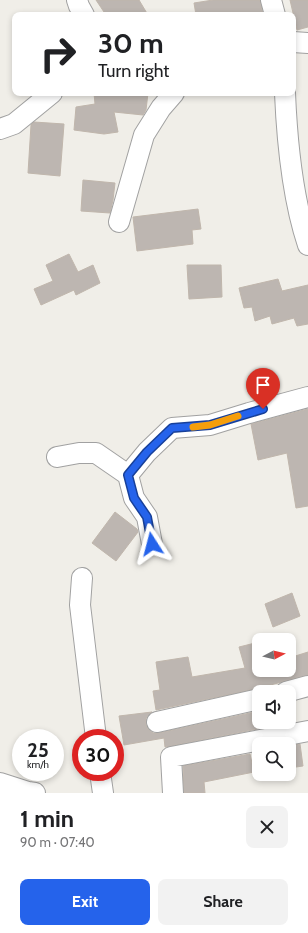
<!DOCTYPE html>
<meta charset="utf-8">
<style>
body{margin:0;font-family:Cabin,sans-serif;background:#f2f2f2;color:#202124;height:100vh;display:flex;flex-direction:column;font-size:15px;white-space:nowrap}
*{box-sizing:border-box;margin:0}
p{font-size:13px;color:#757577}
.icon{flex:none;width:22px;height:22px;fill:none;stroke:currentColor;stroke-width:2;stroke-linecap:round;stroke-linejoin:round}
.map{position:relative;height:793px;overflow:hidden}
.details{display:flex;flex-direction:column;background:#fff;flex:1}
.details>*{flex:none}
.banner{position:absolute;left:12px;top:12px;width:284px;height:84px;border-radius:8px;box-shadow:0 2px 6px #0003;background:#fff;color:#202124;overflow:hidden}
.needle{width:26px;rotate:83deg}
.fabs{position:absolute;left:252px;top:633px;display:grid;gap:8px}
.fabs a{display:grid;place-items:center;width:44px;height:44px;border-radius:8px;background:#fff;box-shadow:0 2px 6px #0003;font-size:20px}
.speed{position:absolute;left:12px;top:729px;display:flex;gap:8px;font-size:20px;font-weight:700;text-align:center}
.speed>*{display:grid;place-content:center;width:52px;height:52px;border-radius:50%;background:#fff;box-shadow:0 2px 6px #0003;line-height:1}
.speed small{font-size:10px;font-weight:400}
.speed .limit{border:6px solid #d22;background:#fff;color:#111}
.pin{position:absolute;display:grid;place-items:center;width:34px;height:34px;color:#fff;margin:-41px -17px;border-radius:50% 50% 50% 0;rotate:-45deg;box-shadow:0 0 4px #0007}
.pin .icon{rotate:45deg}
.me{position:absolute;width:44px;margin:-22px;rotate:351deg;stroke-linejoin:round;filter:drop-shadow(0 0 3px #0008)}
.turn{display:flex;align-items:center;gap:14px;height:84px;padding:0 20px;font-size:18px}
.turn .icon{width:52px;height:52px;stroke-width:2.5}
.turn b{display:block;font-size:28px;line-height:34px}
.round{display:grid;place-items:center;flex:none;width:42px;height:42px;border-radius:8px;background:#f2f2f2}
.headline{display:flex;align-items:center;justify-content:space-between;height:68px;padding:0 20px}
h1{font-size:24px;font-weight:700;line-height:30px}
.cta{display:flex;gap:8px;margin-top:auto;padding:8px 20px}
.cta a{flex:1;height:46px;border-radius:8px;background:#2563eb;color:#fff;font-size:16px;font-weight:700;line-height:46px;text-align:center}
.cta a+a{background:#f2f2f2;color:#202124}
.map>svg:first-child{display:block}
.building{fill:#bdb6b1;stroke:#c0b6ac}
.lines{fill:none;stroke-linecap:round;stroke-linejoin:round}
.minor-casing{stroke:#a1a1a1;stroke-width:22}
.minor{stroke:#fff;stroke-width:20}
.route-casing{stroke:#184099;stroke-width:10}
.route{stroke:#2563eb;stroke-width:7}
.slow{stroke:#f59e0b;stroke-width:7}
</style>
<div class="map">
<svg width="308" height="793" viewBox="0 0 308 793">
<rect width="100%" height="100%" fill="#f0eee8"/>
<path class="building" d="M 96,0 L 139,0 L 148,15 L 106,15 Z
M 213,0 L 260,0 L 263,15 L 196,15 L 194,3 Z
M 290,0 L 308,0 L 308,27 L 297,30 Z
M 94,93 L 148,93 L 146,110 L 143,115 L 114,112 L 118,132 L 104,134 L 74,130 L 76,107 L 95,104 Z
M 34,122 L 64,124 L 60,176 L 28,173 L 31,125 Z
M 83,180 L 115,183 L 113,200 L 110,213 L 81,211 Z
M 198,209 L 201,229 L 192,230 L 193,244 L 137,251 L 133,217 Z
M 69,254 L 78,272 L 93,265 L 100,283 L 76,295 L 74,290 L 41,305 L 34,289 L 53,281 L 46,265 Z
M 187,265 L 221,265 L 222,297 L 189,299 Z
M 278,279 L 282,291 L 308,285 L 308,324 L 297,326 L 294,318 L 272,324 L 270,316 L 255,321 L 252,307 L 244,308 L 239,288 Z
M 308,409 L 308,506 L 296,508 L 287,453 L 258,460 L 251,424 Z
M 115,512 L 137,529 L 138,532 L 116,561 L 92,543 Z
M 292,593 L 300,616 L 273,627 L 265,604 Z
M 259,642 L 259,670 L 289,670 L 289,658 L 308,652 L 308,675 L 259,688 L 156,710 L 153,691 L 160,690 L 156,662 L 188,657 L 192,677 L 245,668 L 239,647 Z
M 259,711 L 259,722 L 294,722 L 165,747 L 164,738 L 124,745 L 119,716 L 152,712 L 149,714 L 146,718 L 146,725 L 148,729 L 153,733 L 159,733 Z
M 300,744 L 303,766 L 289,768 L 289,746 Z
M 250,754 L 254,772 L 204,782 L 205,793 L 184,793 L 183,766 Z"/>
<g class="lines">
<g class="minor-casing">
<path id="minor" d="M 77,0 L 79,6 L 84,15
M 271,0 L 275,15
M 293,42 L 308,43
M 285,93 C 287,141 293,200 308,245
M 0,129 L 14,124 L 52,93
M 119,222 L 144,135 L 161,108 L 174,93
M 57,457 L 79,453 L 96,453 L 128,475 L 134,498 L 147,517 L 152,544
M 128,475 L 147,452 L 172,428 L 210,425 L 249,413 L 308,397
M 82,578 L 80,605 L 96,738
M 286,692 L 308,686
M 157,722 L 259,699
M 100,772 L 103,793
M 0,783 L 28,792 L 35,793
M 173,793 L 171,757 L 308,731"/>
</g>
<use href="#minor" class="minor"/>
</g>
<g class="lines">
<g class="route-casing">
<path id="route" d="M 152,544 L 147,517 L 134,498 L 128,475 L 147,452 L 172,428 L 210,425 L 263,409"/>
</g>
<use href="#route" class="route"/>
<path class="slow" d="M 193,427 L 210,425 L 238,416"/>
</g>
</svg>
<div class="fabs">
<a><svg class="needle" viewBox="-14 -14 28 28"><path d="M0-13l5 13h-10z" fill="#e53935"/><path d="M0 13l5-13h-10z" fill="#757577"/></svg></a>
<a><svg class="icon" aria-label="sound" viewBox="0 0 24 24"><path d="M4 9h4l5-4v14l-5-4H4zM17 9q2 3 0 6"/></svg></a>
<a><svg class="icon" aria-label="search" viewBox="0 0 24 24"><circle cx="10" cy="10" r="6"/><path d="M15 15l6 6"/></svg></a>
</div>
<div class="speed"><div>25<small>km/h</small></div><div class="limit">30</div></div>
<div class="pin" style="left:263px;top:409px;background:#d93025"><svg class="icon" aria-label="arrive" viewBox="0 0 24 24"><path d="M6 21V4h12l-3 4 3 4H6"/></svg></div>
<svg class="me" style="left:152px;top:544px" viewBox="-20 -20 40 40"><path d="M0-17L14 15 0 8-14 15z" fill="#2563eb" stroke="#fff" stroke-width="4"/></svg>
<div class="banner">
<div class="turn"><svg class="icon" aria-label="right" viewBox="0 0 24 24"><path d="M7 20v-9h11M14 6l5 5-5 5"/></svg><div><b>30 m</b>Turn right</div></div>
</div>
</div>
<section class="details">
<div class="headline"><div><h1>1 min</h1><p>90 m · 07:40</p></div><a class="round"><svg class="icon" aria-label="close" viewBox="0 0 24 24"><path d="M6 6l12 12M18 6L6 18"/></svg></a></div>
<div class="cta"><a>Exit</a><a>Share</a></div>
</section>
